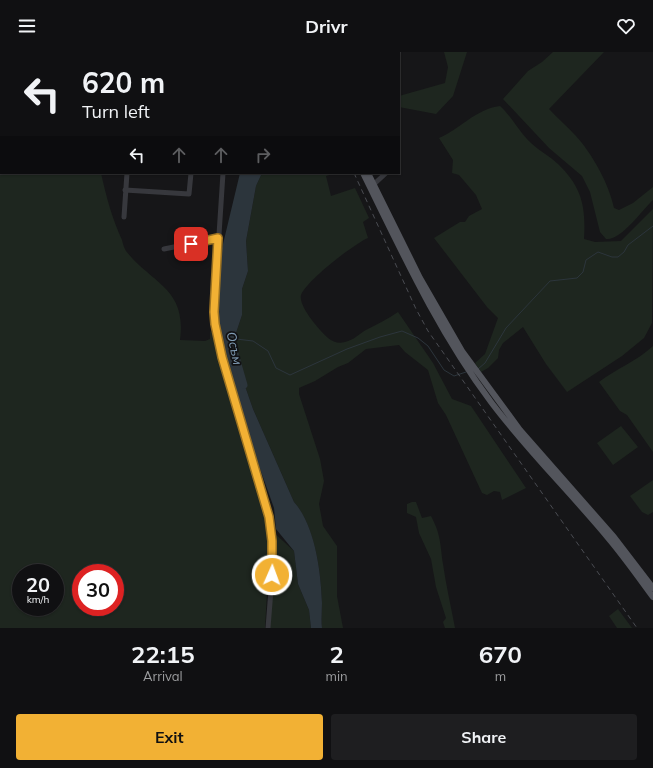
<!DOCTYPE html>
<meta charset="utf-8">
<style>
body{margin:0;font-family:Mulish,sans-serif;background:#1e1e20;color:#f1f3f6;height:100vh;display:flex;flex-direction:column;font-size:15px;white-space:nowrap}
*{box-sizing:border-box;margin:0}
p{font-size:13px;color:#9c9d9f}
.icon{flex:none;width:22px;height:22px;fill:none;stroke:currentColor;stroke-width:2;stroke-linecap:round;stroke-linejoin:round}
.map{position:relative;height:576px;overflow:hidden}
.sheet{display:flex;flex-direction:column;background:#101012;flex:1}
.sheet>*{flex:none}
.top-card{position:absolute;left:0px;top:0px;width:400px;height:122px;box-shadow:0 1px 3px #0004,0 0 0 1px #303032;background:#101012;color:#f1f3f6;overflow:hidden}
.speed{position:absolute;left:12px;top:512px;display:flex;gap:8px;font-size:20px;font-weight:700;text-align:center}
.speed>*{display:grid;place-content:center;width:52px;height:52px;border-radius:50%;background:#101012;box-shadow:0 1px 3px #0004,0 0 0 1px #303032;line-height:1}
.speed small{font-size:10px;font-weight:400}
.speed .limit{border:6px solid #d22;background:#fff;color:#111}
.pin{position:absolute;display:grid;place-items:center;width:34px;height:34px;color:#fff;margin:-17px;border-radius:8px;box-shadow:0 2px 6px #0006}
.me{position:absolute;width:44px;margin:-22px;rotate:2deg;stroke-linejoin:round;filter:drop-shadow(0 0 3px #0008)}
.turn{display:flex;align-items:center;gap:14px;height:84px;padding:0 16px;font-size:18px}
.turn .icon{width:52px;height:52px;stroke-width:2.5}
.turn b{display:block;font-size:28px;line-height:34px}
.lanes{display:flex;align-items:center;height:38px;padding:0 16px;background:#0003;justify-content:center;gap:20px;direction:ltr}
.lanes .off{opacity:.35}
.eta{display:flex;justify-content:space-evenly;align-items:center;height:68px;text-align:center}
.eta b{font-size:24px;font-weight:700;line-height:28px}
.cta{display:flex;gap:8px;margin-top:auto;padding:8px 16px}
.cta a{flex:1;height:46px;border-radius:4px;background:#f2b134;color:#111;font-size:16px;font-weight:700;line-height:46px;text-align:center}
.cta a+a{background:#1e1e20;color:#f1f3f6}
header{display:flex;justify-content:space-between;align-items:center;height:52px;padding:0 16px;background:#101012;font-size:18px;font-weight:700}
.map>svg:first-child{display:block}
.green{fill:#1e261f;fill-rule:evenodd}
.water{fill:#2c353c}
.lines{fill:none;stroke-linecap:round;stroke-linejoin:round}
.stream{stroke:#2c353c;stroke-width:1}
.river{stroke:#2c353c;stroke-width:7}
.minor{stroke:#37383d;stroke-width:5}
.major{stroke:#53555c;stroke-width:6}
.rail{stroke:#4a4c52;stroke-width:1;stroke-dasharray:5 4;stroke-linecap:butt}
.route-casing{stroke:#9d7322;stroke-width:10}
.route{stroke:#f2b134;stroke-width:7}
.labels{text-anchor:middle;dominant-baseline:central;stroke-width:3.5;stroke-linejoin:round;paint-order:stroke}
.water-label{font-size:13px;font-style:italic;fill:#7f9bb3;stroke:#111113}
</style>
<header><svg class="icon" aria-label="menu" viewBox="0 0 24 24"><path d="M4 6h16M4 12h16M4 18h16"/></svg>Drivr<svg class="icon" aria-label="heart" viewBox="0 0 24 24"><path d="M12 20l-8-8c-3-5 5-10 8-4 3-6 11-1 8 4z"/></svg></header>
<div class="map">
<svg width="653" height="576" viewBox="0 0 653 576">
<rect width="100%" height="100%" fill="#161618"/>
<path class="green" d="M 0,0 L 23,1 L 1,1 L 1,121 L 101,121 C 106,144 112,166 122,188 C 123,192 124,196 126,199 C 152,232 187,236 180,288 L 205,289 L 210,287 L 210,279 L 214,282 L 223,323 L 242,387 L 265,458 L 269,506 L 265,576 L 0,576 ZM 21,521 L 55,521 L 55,555 L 21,555 ZM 81,521 L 115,521 L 115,555 L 81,555 Z
M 444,0 L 467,0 L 453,44 L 436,62 L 399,55 L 399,44 L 445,31 L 448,15 Z
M 553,0 L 604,0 L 549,57 C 557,66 567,74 575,83 C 592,101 609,132 614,156 L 619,158 L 633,151 L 653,135 L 653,148 C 642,158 621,189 606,187 L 600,180 L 590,140 L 582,124 L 549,96 L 503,47 L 528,19 L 542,10 Z
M 500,54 C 512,65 519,80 531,91 C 539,99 550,104 558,112 C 582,135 586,155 584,187 L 595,190 L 621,189 L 653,157 L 652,271 L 644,286 L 622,304 L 567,340 L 546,312 L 523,275 L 503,291 L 499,298 L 498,306 L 488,316 L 481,320 L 475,311 L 485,302 L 498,266 L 487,255 L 434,186 L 460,170 L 465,170 L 469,164 L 482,157 L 476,143 L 459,123 L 452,121 L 453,108 L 439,86 C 460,77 476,57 500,54 Z
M 262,121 L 336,121 L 326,124 L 331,144 L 355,136 L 369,166 L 363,170 L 368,186 C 354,192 307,228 301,243 C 298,254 320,279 328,286 C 333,290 339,292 345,290 C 354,288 359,282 366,278 C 377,272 388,267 398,260 L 433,311 L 452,347 L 471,354 L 526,436 L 502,448 L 500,440 L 494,439 L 487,443 L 482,441 L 446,363 L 438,351 L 428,318 L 405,300 L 399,293 L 366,297 L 348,311 L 338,315 L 315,329 L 299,336 L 299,342 L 320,407 L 324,429 L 319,452 L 323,474 L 337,494 L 337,544 L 343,576 L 322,576 C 321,568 322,559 322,551 C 321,520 315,474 294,450 L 253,357 L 236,308 L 236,281 L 242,263 L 242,237 L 248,219 L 246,189 L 256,134 Z
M 653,294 L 653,400 L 627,363 L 620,359 L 599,330 C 616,317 637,309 653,294 Z
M 621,374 L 638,395 L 613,413 L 597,391 Z
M 653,428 L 653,460 L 648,463 L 642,460 L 630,444 Z
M 412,450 L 416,450 L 422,466 L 431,464 C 441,483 440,491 443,512 C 446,533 451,555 455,576 L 445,576 L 443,570 L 446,566 L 436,535 L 431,507 L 419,481 L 416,465 L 407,461 L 407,452 Z
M 272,479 L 294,499 L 298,532 L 309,558 L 311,576 L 268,576 L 272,523 Z
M 618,557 L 632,576 L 617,576 L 609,564 Z"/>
<path class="water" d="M 240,121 L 262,121 L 256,134 L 246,189 L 248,219 L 242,237 L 242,263 L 236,281 L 236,308 L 253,357 L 294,450 C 315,473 321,520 322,551 C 322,559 321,568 322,576 L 311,576 L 309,558 L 298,532 L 294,499 L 276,477 L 274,456 L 238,355 L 217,279 L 218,213 Z"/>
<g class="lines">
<path class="stream" d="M 236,287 L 253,289 L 268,299 L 276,316 L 290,323 L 347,297 L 380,285 L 402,279 L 418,286 L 428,294 L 444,318 L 454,324 L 466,320
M 478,317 L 485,311 L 506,276 L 550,229 L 577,226 L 583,220 L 586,208 L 598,200 L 612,205 L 618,205 L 624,200 L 628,193 L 653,174"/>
<path class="river" d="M 233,295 L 244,333"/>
<path class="minor" d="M 106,0 L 106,1
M 179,0 L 180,1
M 346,0 L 346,1
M 223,121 L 214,260 L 222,305 L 269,465 L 273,512 L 268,576
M 372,134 L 386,121
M 125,138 L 189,142 L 191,121
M 124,165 L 127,121
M 164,197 L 218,186"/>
<path class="major" d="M 308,0 L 308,1
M 314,0 L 314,1
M 363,121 C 402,200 438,279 491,350 C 527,398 571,441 609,487 C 625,506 639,526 653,545
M 368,121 L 420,226 L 462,299 L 520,378 L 614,485 L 653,536"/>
<path class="rail" d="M 213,0 L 215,1
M 354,121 L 416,257 L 428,279 L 637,576"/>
</g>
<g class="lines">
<g class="route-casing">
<path id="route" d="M 191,192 L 218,186 L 214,260 L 215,272 L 222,305 L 269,465 L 272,489 L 272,523"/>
</g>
<use href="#route" class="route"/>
</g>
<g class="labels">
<g class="water-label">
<text transform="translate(235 296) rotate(78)">Осъм</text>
</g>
</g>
</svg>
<div class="speed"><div>20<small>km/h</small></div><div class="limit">30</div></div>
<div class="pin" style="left:191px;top:192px;background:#d93025"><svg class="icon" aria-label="arrive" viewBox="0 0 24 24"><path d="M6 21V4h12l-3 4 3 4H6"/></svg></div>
<svg class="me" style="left:272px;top:523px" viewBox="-20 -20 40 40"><circle r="17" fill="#f2b134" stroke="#fff" stroke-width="3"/><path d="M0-11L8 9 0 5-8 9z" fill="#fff"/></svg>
<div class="top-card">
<div class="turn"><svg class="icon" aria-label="left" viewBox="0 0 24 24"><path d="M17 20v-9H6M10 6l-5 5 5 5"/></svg><div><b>620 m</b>Turn left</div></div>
<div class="lanes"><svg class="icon" aria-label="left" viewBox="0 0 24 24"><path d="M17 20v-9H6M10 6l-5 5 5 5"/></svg><svg class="icon off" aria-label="ahead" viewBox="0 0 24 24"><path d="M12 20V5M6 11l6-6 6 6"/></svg><svg class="icon off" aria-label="ahead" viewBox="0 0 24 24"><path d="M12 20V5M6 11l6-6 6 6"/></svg><svg class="icon off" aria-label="right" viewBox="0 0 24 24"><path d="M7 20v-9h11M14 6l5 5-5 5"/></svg></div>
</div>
</div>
<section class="sheet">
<div class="eta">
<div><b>22:15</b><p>Arrival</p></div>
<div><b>2</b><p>min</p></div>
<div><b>670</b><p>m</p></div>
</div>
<div class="cta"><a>Exit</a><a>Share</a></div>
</section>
